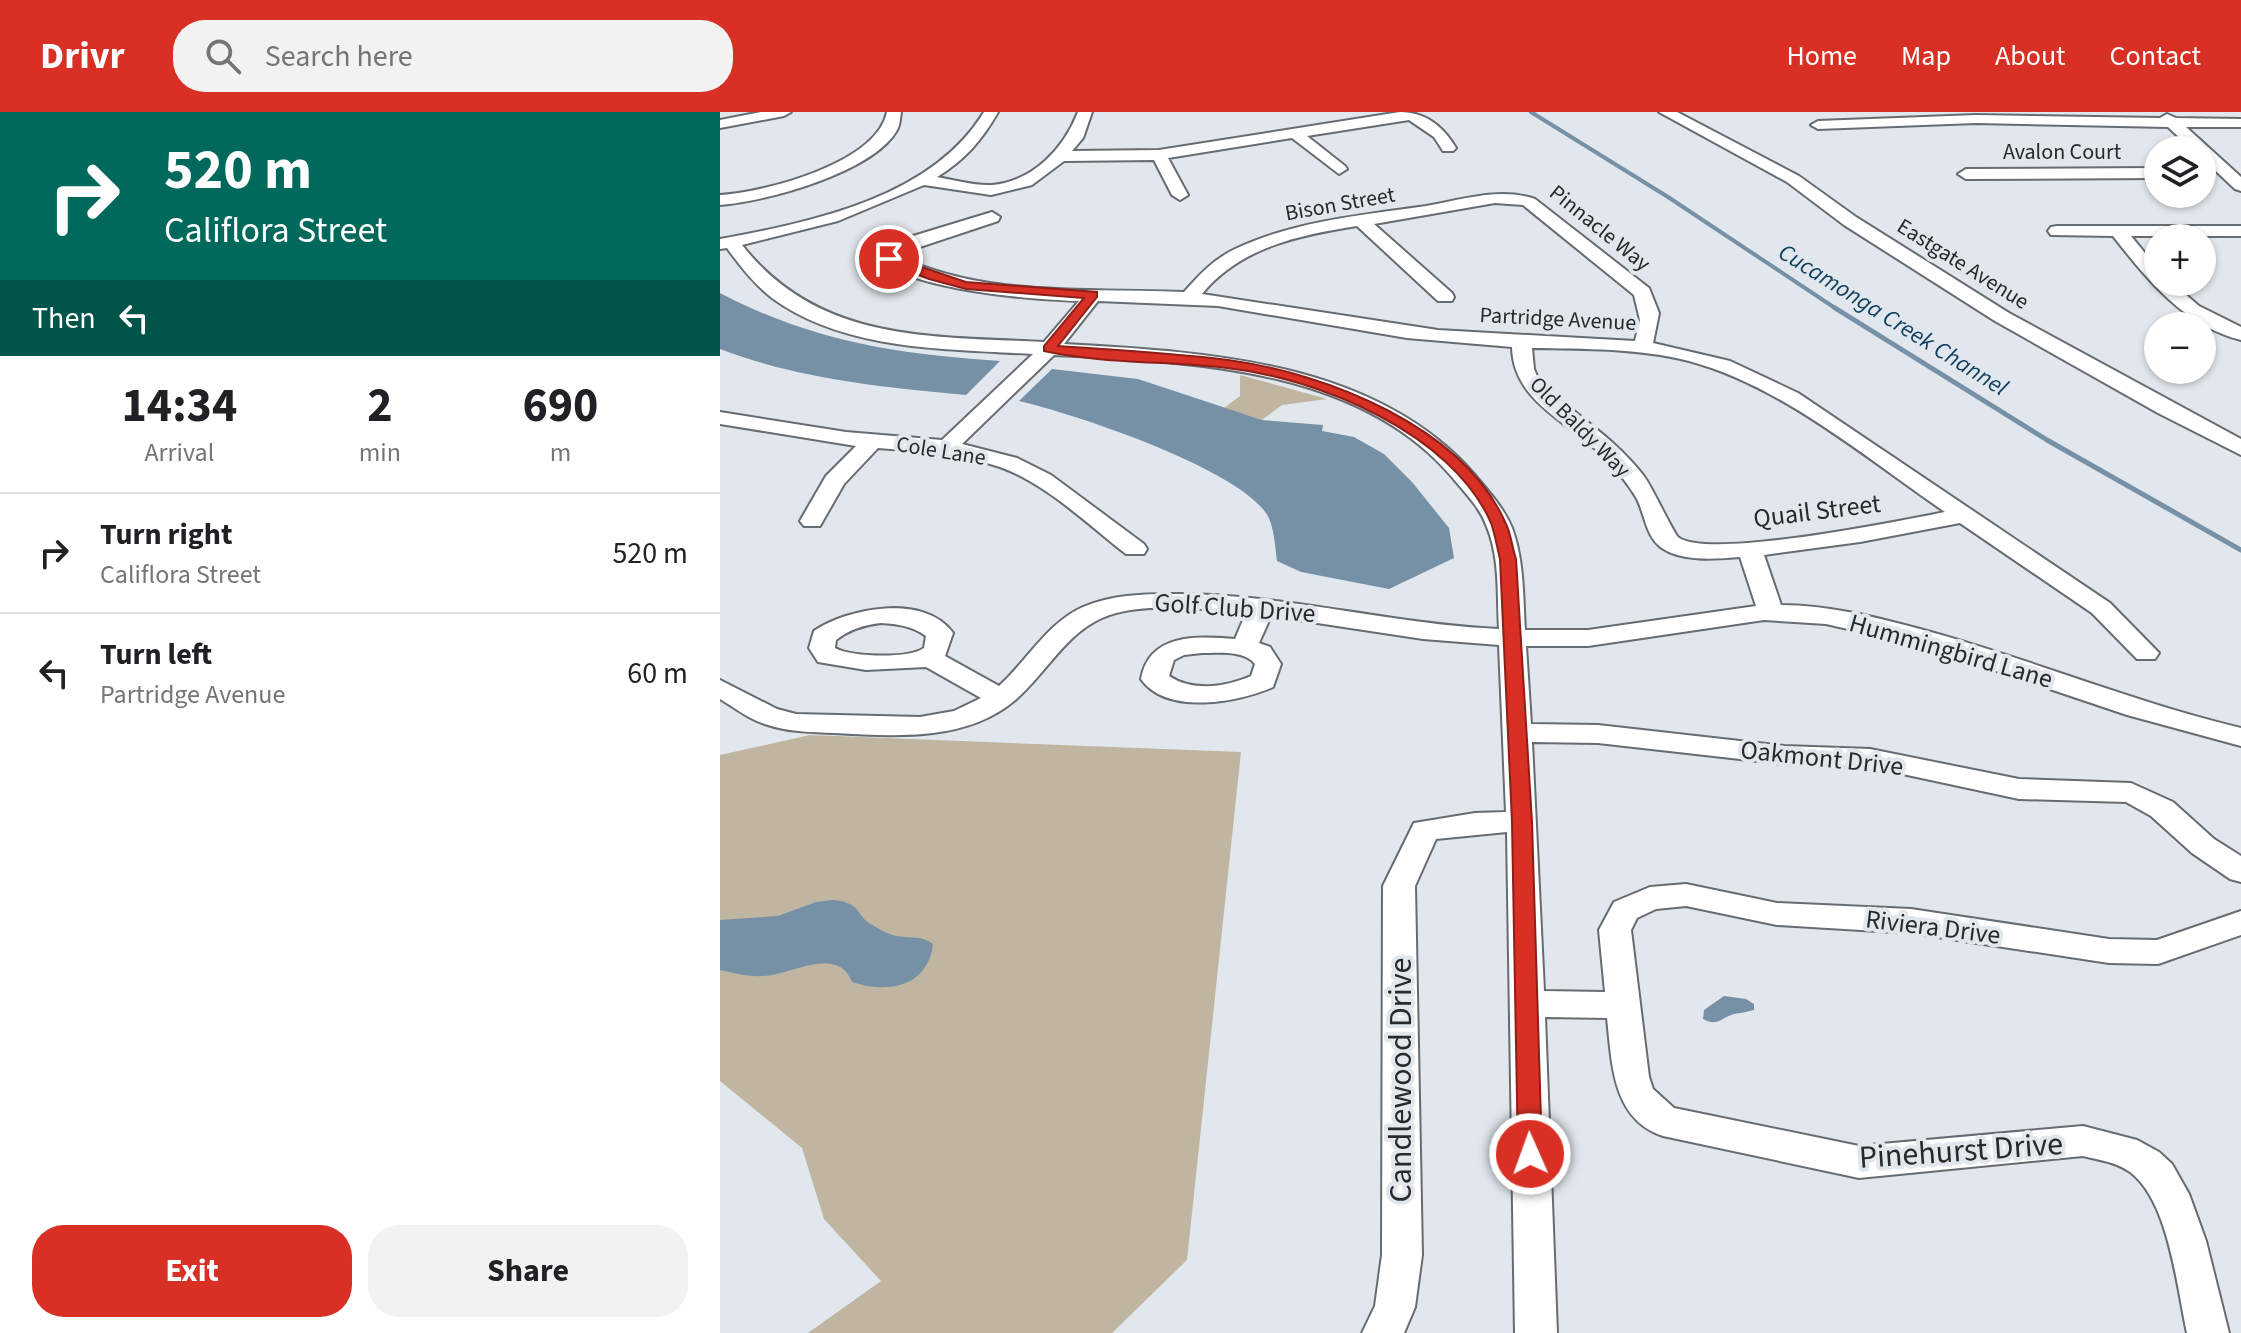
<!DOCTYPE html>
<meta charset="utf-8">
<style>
body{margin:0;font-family:"Source Sans 3",sans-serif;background:#f2f2f2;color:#202124;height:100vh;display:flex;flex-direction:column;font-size:30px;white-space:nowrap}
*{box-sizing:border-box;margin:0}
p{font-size:26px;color:#757577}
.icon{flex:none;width:44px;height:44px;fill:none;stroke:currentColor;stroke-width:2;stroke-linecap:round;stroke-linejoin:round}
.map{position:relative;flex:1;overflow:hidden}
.drawer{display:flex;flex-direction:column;background:#fff;width:720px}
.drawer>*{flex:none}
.hud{background:#00695c;color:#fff;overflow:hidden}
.fabs{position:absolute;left:1424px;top:24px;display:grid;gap:16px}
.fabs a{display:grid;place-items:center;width:72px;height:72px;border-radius:50%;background:#fff;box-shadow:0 2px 6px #0004;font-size:40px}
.pin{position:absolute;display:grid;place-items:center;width:68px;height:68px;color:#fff;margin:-34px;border:4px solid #fff;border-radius:50%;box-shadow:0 2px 8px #0007}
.me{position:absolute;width:88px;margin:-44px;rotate:358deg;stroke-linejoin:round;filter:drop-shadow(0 0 6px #0008)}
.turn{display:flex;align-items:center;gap:28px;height:168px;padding:0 32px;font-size:36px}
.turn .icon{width:104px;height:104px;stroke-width:2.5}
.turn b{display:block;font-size:56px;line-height:68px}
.then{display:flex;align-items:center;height:76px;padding:0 32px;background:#0003;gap:16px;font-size:30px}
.eta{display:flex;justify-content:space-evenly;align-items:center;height:136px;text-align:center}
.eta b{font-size:48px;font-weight:700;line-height:56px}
.primary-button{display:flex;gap:16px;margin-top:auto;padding:16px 32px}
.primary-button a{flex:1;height:92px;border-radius:32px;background:#d93025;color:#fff;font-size:32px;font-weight:700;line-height:92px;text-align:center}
.primary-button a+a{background:#f2f2f2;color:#202124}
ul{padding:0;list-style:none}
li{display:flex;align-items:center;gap:24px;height:120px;padding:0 32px;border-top:2px solid #e0e0e0}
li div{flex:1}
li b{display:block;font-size:30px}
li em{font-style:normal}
header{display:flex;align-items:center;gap:48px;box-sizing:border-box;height:112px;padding:0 40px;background:#d93025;color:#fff}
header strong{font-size:38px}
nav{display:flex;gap:44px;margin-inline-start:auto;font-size:28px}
.search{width:560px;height:72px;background:#f2f2f2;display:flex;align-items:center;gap:20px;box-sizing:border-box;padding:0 28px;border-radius:32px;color:#757577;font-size:30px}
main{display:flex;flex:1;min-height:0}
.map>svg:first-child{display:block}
.green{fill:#c0b5a1}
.water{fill:#7690a6}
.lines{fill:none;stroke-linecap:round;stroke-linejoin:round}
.stream-far1{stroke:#7690a6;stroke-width:4}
.stream{stroke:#7690a6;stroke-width:5}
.minor-casing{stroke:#666c71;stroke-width:4}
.minor{fill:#fff;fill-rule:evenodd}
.route{fill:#d93025;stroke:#8d1f18;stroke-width:2}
.labels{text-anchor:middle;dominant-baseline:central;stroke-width:8;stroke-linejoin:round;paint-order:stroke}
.far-street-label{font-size:22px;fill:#272a2c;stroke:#e1e7ed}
.far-water-label{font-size:24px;font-style:italic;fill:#104060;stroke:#e1e7ed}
.street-label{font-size:26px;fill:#272a2c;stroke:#e1e7ed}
.near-street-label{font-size:32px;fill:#272a2c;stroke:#e1e7ed}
</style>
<header>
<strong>Drivr</strong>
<div class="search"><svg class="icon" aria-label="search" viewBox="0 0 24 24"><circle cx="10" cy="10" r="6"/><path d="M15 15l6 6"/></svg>Search here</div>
<nav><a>Home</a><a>Map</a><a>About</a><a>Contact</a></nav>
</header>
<main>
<section class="drawer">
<div class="hud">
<div class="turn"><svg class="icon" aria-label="right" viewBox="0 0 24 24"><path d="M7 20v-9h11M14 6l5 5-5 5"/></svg><div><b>520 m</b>Califlora Street</div></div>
<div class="then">Then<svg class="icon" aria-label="left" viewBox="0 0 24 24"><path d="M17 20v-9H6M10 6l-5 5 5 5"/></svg></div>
</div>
<div class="eta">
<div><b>14:34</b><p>Arrival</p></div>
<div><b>2</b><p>min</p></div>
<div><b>690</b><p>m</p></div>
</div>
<ul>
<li><svg class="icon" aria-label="right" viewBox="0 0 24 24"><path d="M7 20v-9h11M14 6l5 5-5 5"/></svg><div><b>Turn right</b><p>Califlora Street</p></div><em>520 m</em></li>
<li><svg class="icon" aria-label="left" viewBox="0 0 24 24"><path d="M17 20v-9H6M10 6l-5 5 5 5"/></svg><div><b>Turn left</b><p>Partridge Avenue</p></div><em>60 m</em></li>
</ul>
<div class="primary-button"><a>Exit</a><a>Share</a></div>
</section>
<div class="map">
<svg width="1521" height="1221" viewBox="0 0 1521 1221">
<rect width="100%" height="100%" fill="#e1e7ed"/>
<path class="green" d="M 520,263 L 607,287 L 562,293 L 542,308 L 504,296 L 520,284 Z
M 90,623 L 521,640 L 467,1148 L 392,1221 L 88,1221 L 161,1169 L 104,1107 L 82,1036 L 0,969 L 0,643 Z"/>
<path class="water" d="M 0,181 C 94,230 177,242 280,249 L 246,283 C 162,275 79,267 0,237 Z
M 332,257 L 418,267 L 542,308 L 603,313 L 602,319 L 634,325 L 664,342 L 692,370 L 729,416 L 734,446 L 669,477 L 581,460 L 557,449 C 555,435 554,412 546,401 C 514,355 355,302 299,289 Z
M 113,788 C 144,791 134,804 154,814 C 161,818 169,823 177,824 C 191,827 201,823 213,832 C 208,875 168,882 132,870 C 117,832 72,863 43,864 C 28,865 14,861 0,858 L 0,808 L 58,804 L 96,790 Z
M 1004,884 L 1026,887 L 1034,892 L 1034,898 C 1027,900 1020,901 1014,902 C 1000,906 998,915 983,907 L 984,898 Z"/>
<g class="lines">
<path class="stream-far1" d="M 811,0 L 948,85 L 1118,198"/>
<path class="stream" d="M 1115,196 L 1327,328 L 1521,438"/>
<g class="minor-casing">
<path id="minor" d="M 41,0 L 71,0 L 64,4 L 0,16 L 0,8 Z
M 167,0 L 181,0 C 180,6 180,13 177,18 C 154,60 45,90 0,93 L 0,83 C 46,80 157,51 167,0 Z
M 264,0 L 278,0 C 262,28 245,48 217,65 C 234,68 255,74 272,73 C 314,69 344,36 358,0 L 372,0 L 363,26 L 352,39 L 439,38 L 680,0 C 705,0 723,14 736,36 L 733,39 L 723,39 L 714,25 L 689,8 L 587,24 L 625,54 L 627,57 L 619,62 L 572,26 L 448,46 L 468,83 L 460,88 L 452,83 L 434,48 L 344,49 L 312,73 L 271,83 L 204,73 L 118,109 L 22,133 C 99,231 211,224 324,230 L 359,189 C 319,188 175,178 157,141 L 180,128 L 272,100 L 280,105 L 278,109 L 176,143 C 264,186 368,176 464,180 C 479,163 494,147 515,137 C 574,109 643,103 706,94 C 742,88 779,75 815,87 L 929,176 L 939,201 L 933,231 L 1010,249 L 1078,281 L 1390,491 L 1439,541 L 1435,547 L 1417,547 L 1372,501 L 1240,411 L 1140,430 L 1044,443 L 1061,493 C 1108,493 1155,505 1200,517 C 1308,546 1412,590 1521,616 L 1521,634 L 1407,603 L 1202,534 L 1106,512 L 1044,508 L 868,534 L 806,534 L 811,612 L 878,613 L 1064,634 L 1150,637 L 1299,667 L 1411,671 L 1453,690 L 1494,727 L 1521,744 L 1521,770 L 1510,767 L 1472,741 L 1431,704 L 1406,690 L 1299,687 L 1150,655 L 1064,652 L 878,631 L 812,630 L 824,879 L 885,880 L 879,818 L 894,790 L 930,775 L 966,772 L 1057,791 L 1191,797 L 1389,827 L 1437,828 L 1521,799 L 1521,823 L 1438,852 L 1389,851 L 1191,821 L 1057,813 L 966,794 L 936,797 L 917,806 L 911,818 L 929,965 L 933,977 L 954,996 L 1139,1034 L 1363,1014 L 1417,1028 L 1439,1040 L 1452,1052 L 1469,1082 L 1486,1129 L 1509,1221 L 1467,1221 C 1457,1176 1449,1089 1410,1060 C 1396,1050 1379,1048 1363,1044 L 1139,1066 L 943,1024 C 892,1007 892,951 887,906 L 825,905 L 837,1221 L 795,1221 L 787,720 L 716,727 L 695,774 L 702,1143 L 695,1195 L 684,1221 L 642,1221 L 655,1194 L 662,1143 L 663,774 L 694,711 L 755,701 L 786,700 L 779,533 L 703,527 L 551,504 L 539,531 L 550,535 L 561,552 L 553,575 C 519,590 447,604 421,567 C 429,521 477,524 515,527 L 526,501 C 486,497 420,489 382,506 C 345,522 325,563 294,589 C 245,630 174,624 114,621 C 91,620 69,620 48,613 C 30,608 15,596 0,587 L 0,568 L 57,597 L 76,602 L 200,605 L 234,599 L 261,586 L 206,555 L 146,558 L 98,550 L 89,536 L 94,519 C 127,496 205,481 233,521 L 225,544 L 279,574 C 307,549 327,511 363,495 C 391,483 422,482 452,482 C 562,481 669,512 779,517 C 777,483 780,447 767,415 C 760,395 745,381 732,365 C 638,254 468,250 334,243 L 242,332 L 297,346 L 331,363 L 424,432 L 427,437 L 424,442 L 406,442 C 367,412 327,372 280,355 C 240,342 199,339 158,336 L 124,372 L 100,414 L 84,414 L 80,409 L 106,364 L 136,334 L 0,312 L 0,300 L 126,320 L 222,328 L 313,242 C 227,237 124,239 52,186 C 34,172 20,154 7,136 L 0,137 L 0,127 C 92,110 212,86 264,0 ZM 775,91 L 803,93 L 914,183 L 920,208 L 915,229 L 718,218 L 482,182 C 520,135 580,123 637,114 L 718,189 L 732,189 L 734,185 L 732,181 L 654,112 ZM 378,189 L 498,194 L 687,226 L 792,235 C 793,291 852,311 887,348 C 898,360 909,373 917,387 C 925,403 926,425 942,436 C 962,450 996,447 1020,445 L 1036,494 L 868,518 L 805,518 C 803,485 804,448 792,416 C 784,396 768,379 754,362 C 654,248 485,240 344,232 ZM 812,236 C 864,237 919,236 969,249 C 1062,274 1146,346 1225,400 C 1179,409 993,447 959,426 C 954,423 932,374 923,363 C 894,325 853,302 819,269 L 814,257 ZM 161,511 C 178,512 192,514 206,524 L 204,536 C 189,547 131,545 115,536 L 116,528 C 130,517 144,513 161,511 ZM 482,541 C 498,541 525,538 535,552 L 531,564 C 506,575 473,580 449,564 L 454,548 L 464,543 Z
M 939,0 L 957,0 L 1079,64 L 1136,105 L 1289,201 L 1521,327 L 1521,343 L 1438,301 L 1275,209 L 1124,113 L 1067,70 Z
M 1447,2 L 1456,6 L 1521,7 L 1521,15 L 1466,15 L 1521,65 L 1521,79 L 1515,77 L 1482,46 L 1482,38 L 1473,38 L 1448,15 L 1256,11 L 1098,17 L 1091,13 L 1098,9 L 1256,3 L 1440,6 Z
M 1438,56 L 1438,66 L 1246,67 L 1238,62 L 1246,57 Z
M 1337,114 L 1521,114 L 1521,124 L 1411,124 L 1438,157 L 1438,170 L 1451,170 L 1479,194 L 1521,215 L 1521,228 C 1464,214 1427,167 1393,124 L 1331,123 L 1328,119 L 1331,115 Z"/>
</g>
<use href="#minor" class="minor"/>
</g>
<path class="route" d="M 169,144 L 246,170 L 377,180 L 377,185 L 338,234 C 395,238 452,241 508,248 C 606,261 744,315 786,412 C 791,422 792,435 796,447 L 812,710 L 822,1042 L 819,1049 L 810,1052 L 801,1049 L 798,1042 L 792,710 L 780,447 C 777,435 775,422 771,411 C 732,321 598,266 507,256 C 447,249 384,252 324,239 L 324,234 L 364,186 L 246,177 L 209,167 L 165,150 L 165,145 Z"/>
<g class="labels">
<g class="far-street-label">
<text x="1342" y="40">Avalon Court</text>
<text transform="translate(620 92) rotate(-10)">Bison Street</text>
<text transform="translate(880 116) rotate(39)">Pinnacle Way</text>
<text transform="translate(1243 152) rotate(32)">Eastgate Avenue</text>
<text transform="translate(838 207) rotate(3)">Partridge Avenue</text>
<text transform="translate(860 315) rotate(45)">Old Baldy Way</text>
<text transform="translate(221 339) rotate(9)">Cole Lane</text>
</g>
<g class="far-water-label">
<text transform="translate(1173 208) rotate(32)">Cucamonga Creek Channel</text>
</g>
<g class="street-label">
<text transform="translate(1097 399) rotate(-7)">Quail Street</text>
<text transform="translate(515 496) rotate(4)">Golf Club Drive</text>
<text transform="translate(1231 539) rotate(16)">Hummingbird Lane</text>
<text transform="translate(1102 646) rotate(6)">Oakmont Drive</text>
<text transform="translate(1213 815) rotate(7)">Riviera Drive</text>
</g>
<g class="near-street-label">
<text transform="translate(681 968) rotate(-90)">Candlewood Drive</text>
<text transform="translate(1241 1039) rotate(-4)">Pinehurst Drive</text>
</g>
</g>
</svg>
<div class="fabs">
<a><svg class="icon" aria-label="layers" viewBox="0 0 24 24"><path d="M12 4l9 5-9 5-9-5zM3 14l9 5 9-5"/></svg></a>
<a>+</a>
<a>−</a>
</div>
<div class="pin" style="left:169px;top:147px;background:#d93025"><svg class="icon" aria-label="arrive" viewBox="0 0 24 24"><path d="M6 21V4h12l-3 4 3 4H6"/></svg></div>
<svg class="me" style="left:810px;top:1042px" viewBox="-20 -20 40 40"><circle r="17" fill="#d93025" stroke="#fff" stroke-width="3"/><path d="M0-11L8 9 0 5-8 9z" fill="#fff"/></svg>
</div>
</main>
